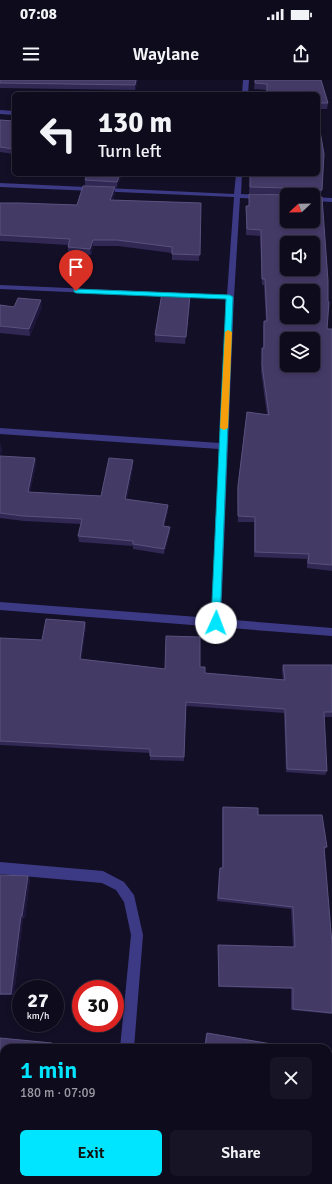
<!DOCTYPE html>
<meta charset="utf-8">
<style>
body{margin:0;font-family:Signika,sans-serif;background:#171425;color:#f1f3f6;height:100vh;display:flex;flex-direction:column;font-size:15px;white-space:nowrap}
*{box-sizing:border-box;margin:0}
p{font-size:13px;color:#9b9ba3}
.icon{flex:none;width:22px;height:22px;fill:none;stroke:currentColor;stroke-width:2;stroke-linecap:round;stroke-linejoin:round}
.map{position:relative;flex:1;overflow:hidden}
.details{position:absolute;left:0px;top:964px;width:332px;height:140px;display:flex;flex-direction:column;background:#0e0b1c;border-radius:12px 12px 0 0;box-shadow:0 2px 6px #0003,0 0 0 1px #2e2b3b}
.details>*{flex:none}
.top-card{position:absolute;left:12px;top:12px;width:308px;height:84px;border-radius:6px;box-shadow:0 2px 6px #0003,0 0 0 1px #2e2b3b;background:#0e0b1c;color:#f1f3f6;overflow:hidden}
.needle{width:26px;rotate:248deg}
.buttons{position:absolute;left:280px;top:108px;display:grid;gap:8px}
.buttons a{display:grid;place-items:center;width:40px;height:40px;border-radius:6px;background:#0e0b1c;box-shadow:0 2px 6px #0003,0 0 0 1px #2e2b3b;font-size:20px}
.speed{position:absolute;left:12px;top:900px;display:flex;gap:8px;font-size:20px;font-weight:700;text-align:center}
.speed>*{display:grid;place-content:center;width:52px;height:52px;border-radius:50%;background:#0e0b1c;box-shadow:0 2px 6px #0003,0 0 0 1px #2e2b3b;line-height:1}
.speed small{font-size:10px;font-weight:400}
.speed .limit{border:6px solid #d22;background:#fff;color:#111}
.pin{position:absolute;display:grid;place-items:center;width:34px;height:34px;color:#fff;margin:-41px -17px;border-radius:50% 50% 50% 0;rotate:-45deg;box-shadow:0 0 4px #0007}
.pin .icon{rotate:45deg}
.me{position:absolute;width:44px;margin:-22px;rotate:2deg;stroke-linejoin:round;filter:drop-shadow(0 0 3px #0008)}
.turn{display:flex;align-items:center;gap:14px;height:84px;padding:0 20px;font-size:18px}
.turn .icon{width:52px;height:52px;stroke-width:2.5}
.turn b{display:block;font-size:28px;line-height:34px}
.round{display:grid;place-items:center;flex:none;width:42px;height:42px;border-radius:6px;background:#171425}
.headline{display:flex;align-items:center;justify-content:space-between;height:68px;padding:0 20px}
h1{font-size:24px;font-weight:600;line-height:30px;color:#00e5ff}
.cta{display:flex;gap:8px;margin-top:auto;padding:8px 20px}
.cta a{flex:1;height:46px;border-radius:6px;background:#00e5ff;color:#111;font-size:16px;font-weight:600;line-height:46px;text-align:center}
.cta a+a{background:#171425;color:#f1f3f6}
.status{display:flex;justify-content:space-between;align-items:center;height:28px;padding:0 20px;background:#0e0b1c;direction:ltr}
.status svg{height:11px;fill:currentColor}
header{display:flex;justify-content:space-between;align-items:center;height:52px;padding:0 20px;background:#0e0b1c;font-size:18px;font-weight:600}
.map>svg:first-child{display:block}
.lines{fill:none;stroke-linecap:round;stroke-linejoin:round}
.minor{fill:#3d3a85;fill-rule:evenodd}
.wall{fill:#312854}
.shaded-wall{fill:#1d163a}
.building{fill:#433a66;stroke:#5a527e;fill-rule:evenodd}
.route{fill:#00e5ff;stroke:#0095a6}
.slow{fill:#f59e0b}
</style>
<div class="status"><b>07:08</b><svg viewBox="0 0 49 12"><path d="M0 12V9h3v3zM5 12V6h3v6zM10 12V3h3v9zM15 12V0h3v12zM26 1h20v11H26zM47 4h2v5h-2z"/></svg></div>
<header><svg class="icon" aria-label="menu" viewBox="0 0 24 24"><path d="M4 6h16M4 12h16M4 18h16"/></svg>Waylane<svg class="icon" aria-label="share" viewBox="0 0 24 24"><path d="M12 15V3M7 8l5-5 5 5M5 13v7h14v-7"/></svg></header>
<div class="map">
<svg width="332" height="1104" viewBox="0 0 332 1104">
<rect width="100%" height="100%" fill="#130f26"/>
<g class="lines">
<path class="minor" d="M 243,0 L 249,0 L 248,14 L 242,14 Z
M 0,30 L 14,31 L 14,35 L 0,34 Z
M 236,94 L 242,94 L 241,114 L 287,116 L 287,120 L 240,118 L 234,217 L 221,539 L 332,548 L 332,556 L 0,530 L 0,522 L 211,538 L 219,369 L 0,354 L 0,348 L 220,363 L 226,219 L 0,209 L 0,205 L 227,215 L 234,117 L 0,107 L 0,103 L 234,114 Z
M 313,117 L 332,118 L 332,122 L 313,121 Z
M 0,782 L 103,791 L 124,802 L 134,815 L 143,855 L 134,968 L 120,968 L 131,855 L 124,822 L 116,810 L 102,803 L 0,794 Z
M 108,1100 L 122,1100 L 122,1104 L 108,1104 Z"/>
</g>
<path class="wall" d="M 0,0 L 138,0 L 135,10 L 0,8 Z
M 255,0 L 321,0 L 328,23 L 327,29 L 318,29 L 318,14 L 267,14 L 266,10 L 254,9 Z
M 0,40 L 14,41 L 14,74 L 0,72 Z
M 87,94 L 122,94 L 117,107 L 85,106 L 85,100 Z
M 250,94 L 322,110 L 320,116 L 318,116 L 327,249 L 332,276 L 332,491 L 307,488 L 307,479 L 254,477 L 254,442 L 238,442 L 237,412 L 247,332 L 267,335 L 261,291 L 262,274 L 262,268 L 263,268 L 263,247 L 264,241 L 266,241 L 264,205 L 262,205 L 260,156 L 246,155 L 246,126 L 249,126 L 249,114 L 287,115 L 313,115 L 288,115 L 249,113 Z
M 115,113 L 113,120 L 201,123 L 199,181 L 172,180 L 172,173 L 118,166 L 93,166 L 91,175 L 68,173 L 68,165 L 0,161 L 0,123 L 77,125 Z
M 190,222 L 185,264 L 155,262 L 155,255 Z
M 0,225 L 14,227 L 42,227 L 30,256 L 0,253 Z
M 0,364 L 2,370 L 0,376 L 35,378 L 36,384 L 30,412 L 101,416 L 133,386 L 127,419 L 168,431 L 164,446 L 170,447 L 170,452 L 164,474 L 133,469 L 133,466 L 79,462 L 78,456 L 81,444 L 24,441 L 0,438 Z
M 85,542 L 86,547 L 81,579 L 165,589 L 200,587 L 205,593 L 283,600 L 282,590 L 283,585 L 332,585 L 332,637 L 324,637 L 327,691 L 325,695 L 286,692 L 284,633 L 186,626 L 184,681 L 150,680 L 150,673 L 0,665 L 0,558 L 42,560 Z
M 223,727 L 258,735 L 327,767 L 324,770 L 332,864 L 332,934 L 291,930 L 291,909 L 218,907 L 218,865 L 293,867 L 291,829 L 217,821 L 219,790 L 220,788 L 222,788 L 222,730 Z
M 0,795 L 28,796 L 30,799 L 25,838 L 23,838 L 14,915 L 0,915 Z
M 206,953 L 207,953 L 295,968 L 204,968 Z
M 291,1100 L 328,1100 L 332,1104 L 291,1104 Z"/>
<path class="shaded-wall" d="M 136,0 L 138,0 L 135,10 L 135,5 Z
M 120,94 L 122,94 L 117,107 L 117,102 Z
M 115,107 L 115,113 L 111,126 L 110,120 Z
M 93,160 L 93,166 L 91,175 L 90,169 Z
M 190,215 L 190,222 L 185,264 L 186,257 Z
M 41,220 L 42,227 L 30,256 L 29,249 Z
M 0,364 L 2,370 L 0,377 Z
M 35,378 L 36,384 L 29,417 L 28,412 Z
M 133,380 L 133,386 L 126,424 L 125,419 Z
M 168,425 L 168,431 L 163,452 L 163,446 Z
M 170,447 L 170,452 L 164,474 L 164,469 Z
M 85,542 L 86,547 L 81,584 L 80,579 Z
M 28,796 L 30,799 L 25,838 L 22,836 Z
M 21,836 L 23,838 L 14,915 L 11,914 Z
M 52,963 L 54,963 L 53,968 L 51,968 Z
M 11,1100 L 14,1100 L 13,1104 L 10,1104 Z"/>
<path class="building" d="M 0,0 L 136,0 L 135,5 L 0,3 Z
M 255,0 L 321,0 L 328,23 L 318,23 L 318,14 L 267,14 L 267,4 L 255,3 Z
M 0,40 L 14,41 L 14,69 L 0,67 Z
M 318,40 L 324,74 L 322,110 L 313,110 L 313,115 L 322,117 L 328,201 L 328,221 L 329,222 L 327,249 L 332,249 L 332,485 L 308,483 L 309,474 L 255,472 L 255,437 L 238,436 L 238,406 L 247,332 L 269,335 L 262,285 L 262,268 L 264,268 L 264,241 L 267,241 L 265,199 L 262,199 L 261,150 L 247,149 L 246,126 L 249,126 L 249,114 L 287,115 L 287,141 L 313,141 L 313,115 L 288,115 L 289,110 L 288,108 L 250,107 L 250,94 L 318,94 ZM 287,163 L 313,163 L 313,189 L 287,189 ZM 287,211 L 313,211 L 313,237 L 287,237 ZM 287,259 L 313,259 L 313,285 L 287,285 Z
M 87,94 L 120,94 L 117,102 L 85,100 Z
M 83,106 L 115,107 L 110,120 L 201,123 L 200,175 L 172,174 L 172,167 L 117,160 L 93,160 L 90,169 L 68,167 L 70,159 L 0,155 L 0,123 L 20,123 L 77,125 Z
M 162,213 L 190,215 L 186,257 L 155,255 Z
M 18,218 L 41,220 L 29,249 L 0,246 L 0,225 L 14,227 Z
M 0,376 L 35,378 L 28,412 L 101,416 L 109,378 L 133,380 L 125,419 L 168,425 L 163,446 L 170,447 L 164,469 L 133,464 L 133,461 L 78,456 L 82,439 L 23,436 L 0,433 Z
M 46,539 L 85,542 L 80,579 L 165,589 L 166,556 L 200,557 L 200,587 L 205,587 L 205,593 L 285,600 L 283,585 L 332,585 L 332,632 L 324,632 L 327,691 L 287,689 L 285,629 L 186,622 L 184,677 L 150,676 L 150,669 L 0,661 L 0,558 L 42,560 Z
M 223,727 L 258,728 L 258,735 L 322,735 L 327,767 L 324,767 L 332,864 L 332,933 L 293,929 L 293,908 L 219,906 L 218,865 L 295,867 L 293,827 L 218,818 L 220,788 L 223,788 Z
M 0,795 L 28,796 L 22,836 L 21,836 L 11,914 L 0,914 Z
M 207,953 L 295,968 L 205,968 Z
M 0,958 L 52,963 L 51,968 L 4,968 L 4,1100 L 11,1100 L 10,1104 L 0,1104 Z
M 328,974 L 332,974 L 332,1104 L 293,1104 L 294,1100 L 328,1100 Z
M 207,1100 L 252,1100 L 251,1104 L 206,1104 Z"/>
<path class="route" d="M 74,209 L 230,215 L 233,217 L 220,543 L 219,546 L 213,546 L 211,543 L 226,219 L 76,213 L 74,212 Z"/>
<path class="slow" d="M 228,250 L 232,252 L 228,348 L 224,350 L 220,348 L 225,252 Z"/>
</svg>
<div class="buttons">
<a><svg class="needle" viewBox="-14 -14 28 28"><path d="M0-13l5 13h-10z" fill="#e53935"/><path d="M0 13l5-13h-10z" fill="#9b9ba3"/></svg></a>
<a><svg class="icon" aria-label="sound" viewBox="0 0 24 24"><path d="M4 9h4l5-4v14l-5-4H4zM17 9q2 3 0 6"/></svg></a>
<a><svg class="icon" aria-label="search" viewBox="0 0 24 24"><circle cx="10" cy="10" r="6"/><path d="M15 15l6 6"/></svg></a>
<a><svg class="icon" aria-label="layers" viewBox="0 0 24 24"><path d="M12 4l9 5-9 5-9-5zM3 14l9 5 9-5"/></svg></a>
</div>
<div class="speed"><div>27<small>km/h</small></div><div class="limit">30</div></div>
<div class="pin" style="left:76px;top:211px;background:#d93025"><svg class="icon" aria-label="arrive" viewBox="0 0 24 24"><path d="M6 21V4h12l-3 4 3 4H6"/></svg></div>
<svg class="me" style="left:216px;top:543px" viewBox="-20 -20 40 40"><circle r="19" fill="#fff"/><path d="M0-13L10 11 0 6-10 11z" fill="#00e5ff"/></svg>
<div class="top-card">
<div class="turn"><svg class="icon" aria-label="left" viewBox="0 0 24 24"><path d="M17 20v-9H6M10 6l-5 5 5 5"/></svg><div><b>130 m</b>Turn left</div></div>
</div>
<section class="details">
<div class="headline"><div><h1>1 min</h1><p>180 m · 07:09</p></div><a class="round"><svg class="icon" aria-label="close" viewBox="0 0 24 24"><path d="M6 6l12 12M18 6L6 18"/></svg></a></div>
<div class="cta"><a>Exit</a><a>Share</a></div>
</section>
</div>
